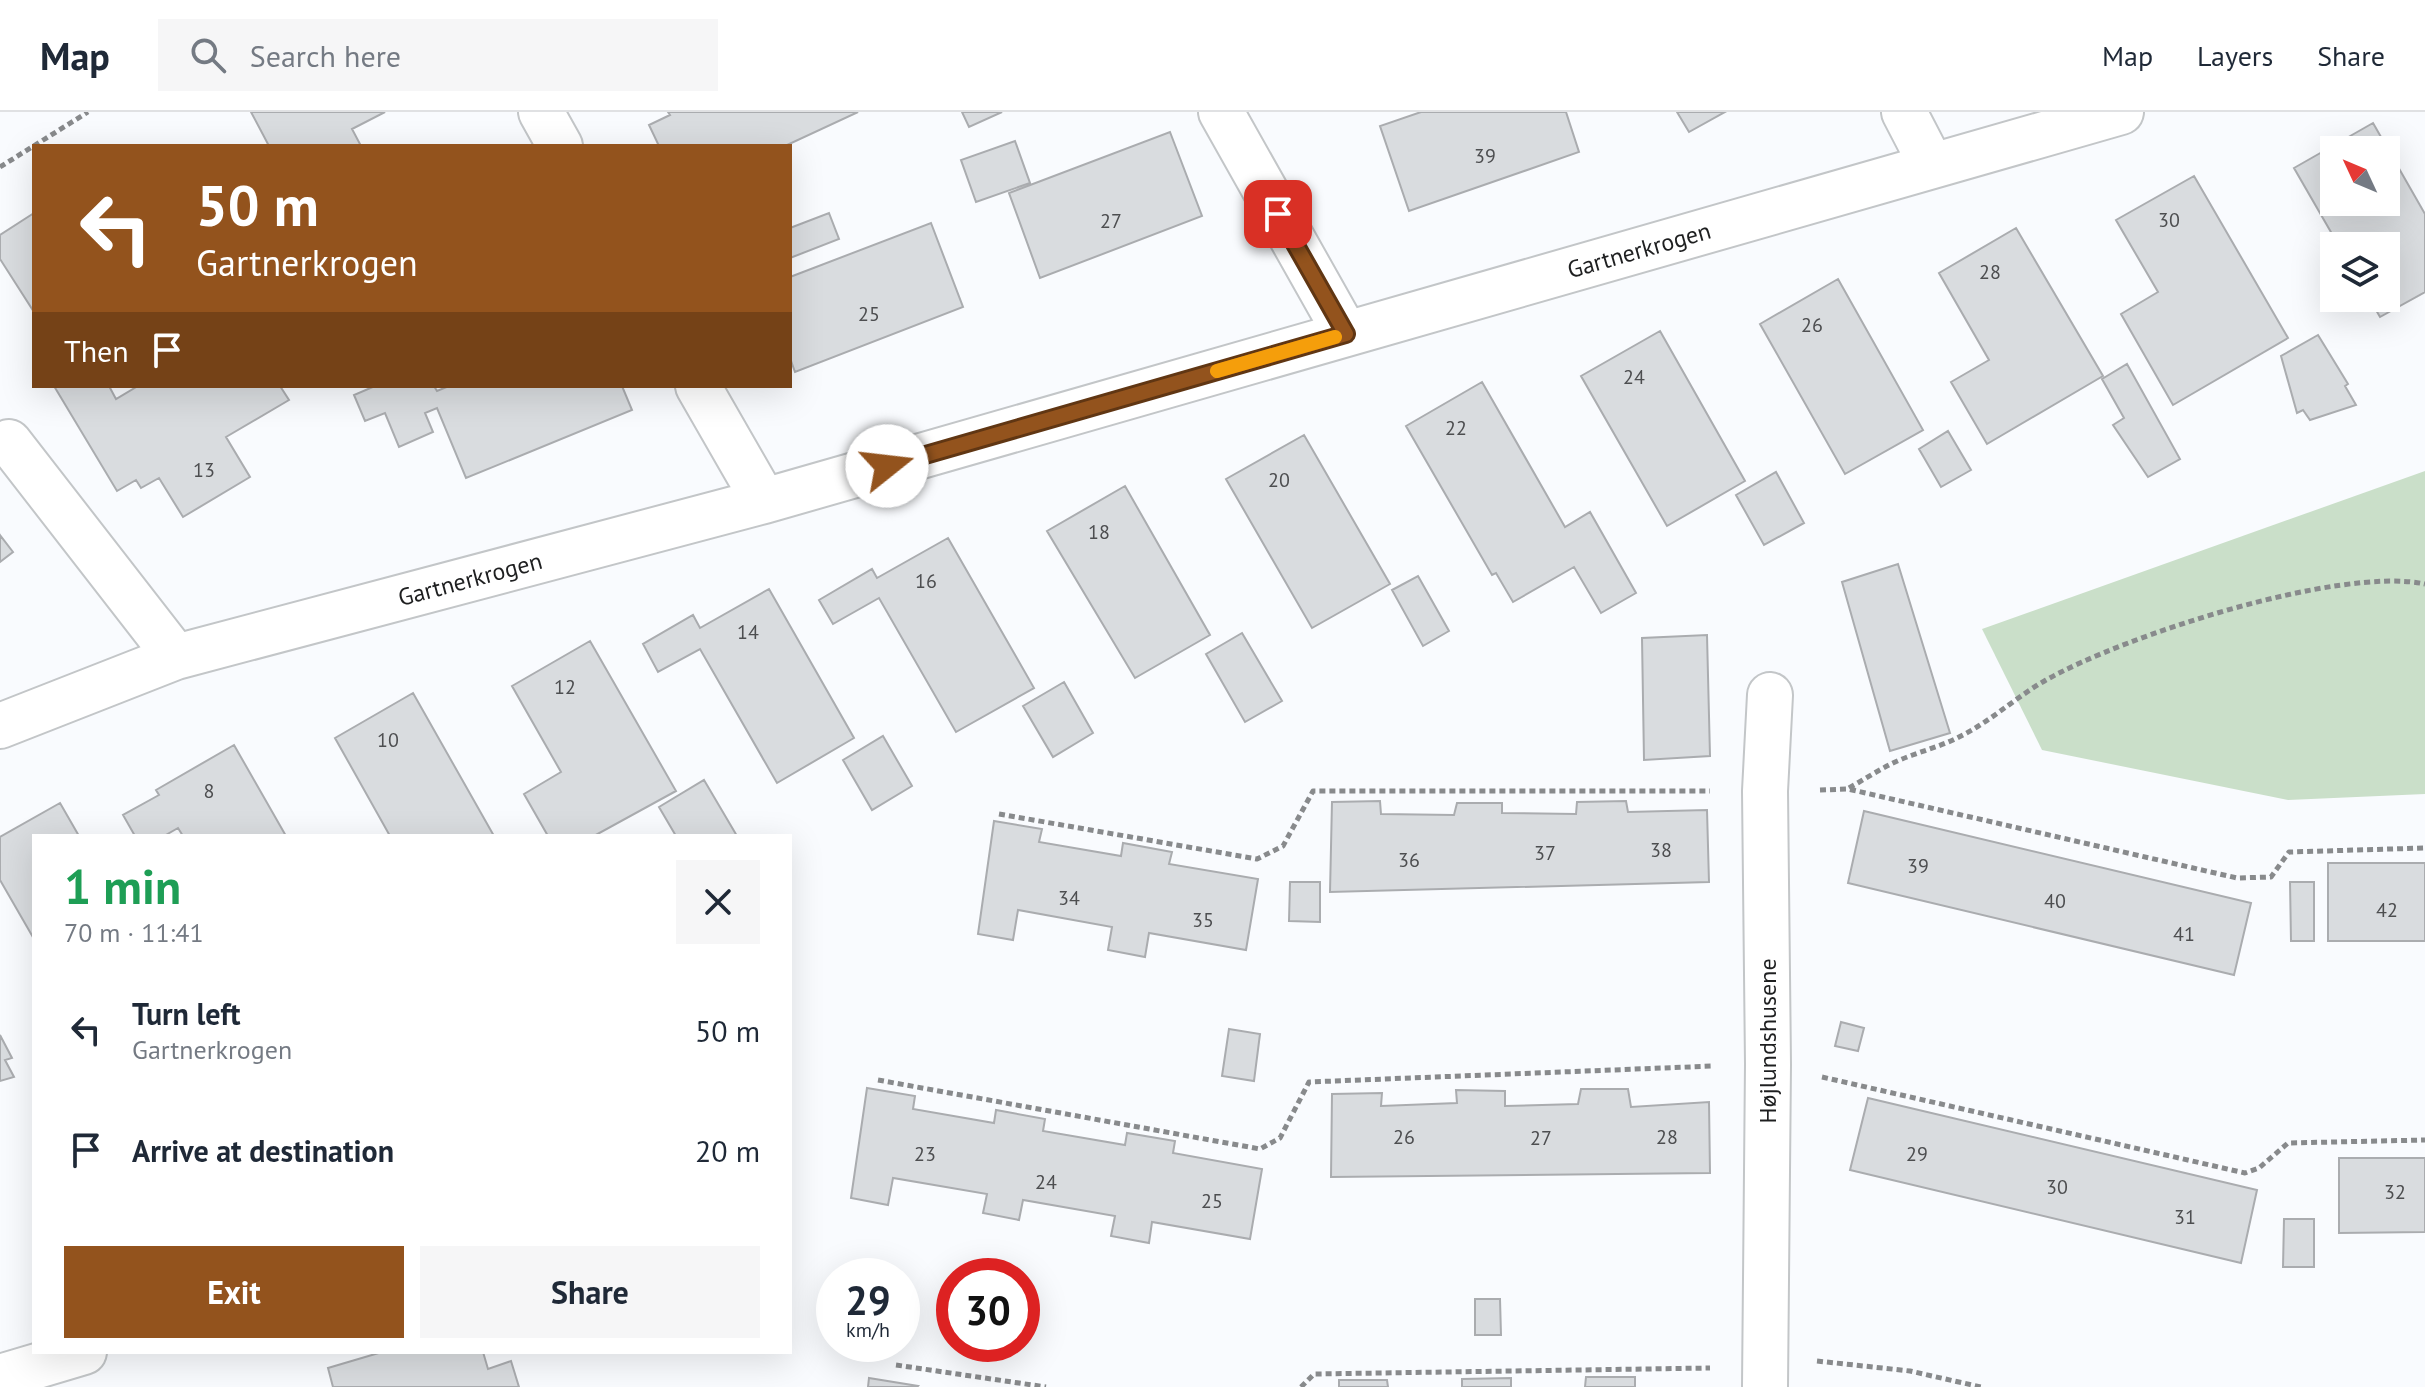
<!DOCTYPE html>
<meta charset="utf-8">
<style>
body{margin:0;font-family:"PT Sans",sans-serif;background:#f6f6f7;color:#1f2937;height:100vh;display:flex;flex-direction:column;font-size:30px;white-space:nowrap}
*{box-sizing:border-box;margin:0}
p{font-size:26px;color:#747a83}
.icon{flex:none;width:44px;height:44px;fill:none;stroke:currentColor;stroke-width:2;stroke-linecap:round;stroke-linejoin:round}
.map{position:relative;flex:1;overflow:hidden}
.sheet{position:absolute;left:32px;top:722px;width:760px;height:520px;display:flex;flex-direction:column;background:#fff;border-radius:0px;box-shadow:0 8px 32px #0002}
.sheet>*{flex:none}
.top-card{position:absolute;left:32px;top:32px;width:760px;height:244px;border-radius:0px;box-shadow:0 8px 32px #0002;background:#93531d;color:#fff;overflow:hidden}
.needle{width:52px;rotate:314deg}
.controls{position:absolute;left:2320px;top:24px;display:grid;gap:16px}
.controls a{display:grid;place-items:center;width:80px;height:80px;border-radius:0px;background:#fff;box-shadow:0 8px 32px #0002;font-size:40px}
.speed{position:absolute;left:816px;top:1146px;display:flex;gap:16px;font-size:40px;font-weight:700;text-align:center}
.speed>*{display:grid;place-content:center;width:104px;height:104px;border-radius:50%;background:#fff;box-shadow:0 8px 32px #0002;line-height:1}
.speed small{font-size:20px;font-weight:400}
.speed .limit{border:12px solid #d22;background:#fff;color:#111}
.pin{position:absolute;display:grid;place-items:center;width:68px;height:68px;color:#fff;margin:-34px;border-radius:16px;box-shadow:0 4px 12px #0006}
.me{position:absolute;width:88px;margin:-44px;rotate:74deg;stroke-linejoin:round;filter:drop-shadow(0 0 6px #0008)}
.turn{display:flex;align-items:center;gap:28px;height:168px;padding:0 32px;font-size:36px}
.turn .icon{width:104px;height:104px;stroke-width:2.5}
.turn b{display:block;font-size:56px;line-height:68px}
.then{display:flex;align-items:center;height:76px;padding:0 32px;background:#0003;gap:16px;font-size:30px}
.round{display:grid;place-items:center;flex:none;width:84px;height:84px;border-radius:0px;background:#f6f6f7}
.summary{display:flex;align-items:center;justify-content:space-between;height:136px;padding:0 32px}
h1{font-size:48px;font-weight:600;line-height:60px;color:#1e9e55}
.primary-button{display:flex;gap:16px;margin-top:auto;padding:16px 32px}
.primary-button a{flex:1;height:92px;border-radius:0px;background:#93531d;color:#fff;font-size:32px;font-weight:600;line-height:92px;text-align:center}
.primary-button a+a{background:#f6f6f7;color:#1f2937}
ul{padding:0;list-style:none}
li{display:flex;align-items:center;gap:24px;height:120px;padding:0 32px}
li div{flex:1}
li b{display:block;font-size:30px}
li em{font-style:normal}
header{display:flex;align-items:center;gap:48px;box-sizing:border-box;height:112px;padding:0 40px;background:#fff;border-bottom:2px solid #e0e1e3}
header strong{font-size:38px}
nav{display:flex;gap:44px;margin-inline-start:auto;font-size:28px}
.search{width:560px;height:72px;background:#f6f6f7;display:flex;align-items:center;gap:20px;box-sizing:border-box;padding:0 28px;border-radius:0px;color:#747a83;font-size:30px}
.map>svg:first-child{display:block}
.green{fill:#cadfc9}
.building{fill:#d9dcdf;stroke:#aaacaf;stroke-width:2;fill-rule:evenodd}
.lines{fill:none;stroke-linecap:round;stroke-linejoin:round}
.minor-casing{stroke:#c3c6c8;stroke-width:48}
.path{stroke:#888a8c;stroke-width:5;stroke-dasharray:6 4;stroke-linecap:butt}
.minor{stroke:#fff;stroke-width:44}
.route-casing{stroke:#603613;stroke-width:20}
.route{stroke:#93531d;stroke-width:14}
.slow{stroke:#f59e0b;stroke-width:14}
.labels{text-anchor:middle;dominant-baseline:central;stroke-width:7;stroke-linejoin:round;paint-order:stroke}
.number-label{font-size:20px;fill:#4d4e50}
.street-label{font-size:24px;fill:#1e1f20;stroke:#fff}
</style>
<header>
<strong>Map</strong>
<div class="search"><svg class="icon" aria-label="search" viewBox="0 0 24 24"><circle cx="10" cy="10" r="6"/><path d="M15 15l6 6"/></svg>Search here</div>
<nav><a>Map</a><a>Layers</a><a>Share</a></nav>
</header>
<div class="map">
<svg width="2425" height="1275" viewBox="0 0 2425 1275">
<rect width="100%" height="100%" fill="#f9fbfe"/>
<path class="green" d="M 2425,359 L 2425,682 L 2288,688 L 2042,638 L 1982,517 Z"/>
<path class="building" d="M 251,0 L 385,0 L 352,17 L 361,34 L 269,34 Z
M 668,0 L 858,0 L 785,34 L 659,34 L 649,13 L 670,3 Z
M 962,0 L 1002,0 L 969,15 Z
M 1421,0 L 1566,0 L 1579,40 L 1409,99 L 1380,14 Z
M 1677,0 L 1725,0 L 1689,20 Z
M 2373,11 L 2425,102 L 2425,180 L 2380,205 L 2369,186 L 2386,186 L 2386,134 L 2339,134 L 2294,56 ZM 2334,38 L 2386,38 L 2386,90 L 2334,90 Z
M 1170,20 L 1202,104 L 1040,166 L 1009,81 Z
M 1015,29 L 1030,71 L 976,90 L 961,48 Z
M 2194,64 L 2288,226 L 2173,293 L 2121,202 L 2158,180 L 2116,108 Z
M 34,101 L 34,200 L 0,147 L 0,123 Z
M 829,101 L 839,127 L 790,146 L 790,116 Z
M 931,111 L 963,195 L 795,260 L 790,246 L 790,165 Z
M 2016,116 L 2103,264 L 1987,332 L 1951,270 L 1989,248 L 1939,161 Z
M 1838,167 L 1923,318 L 1845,362 L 1760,212 Z
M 1660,219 L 1745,369 L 1667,414 L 1581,264 Z
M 2318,223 L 2348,272 L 2345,274 L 2356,293 L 2310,308 L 2303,298 L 2297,301 L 2281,244 Z
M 2127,252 L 2180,347 L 2148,365 L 2113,313 L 2124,306 L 2102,267 Z
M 1482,270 L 1565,415 L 1590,400 L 1636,481 L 1601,501 L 1574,455 L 1513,490 L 1496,461 L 1492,463 L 1406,314 Z
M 54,274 L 109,274 L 116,287 L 138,274 L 280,274 L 289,288 L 226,325 L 250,365 L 183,405 L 159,366 L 141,376 L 136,368 L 117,379 Z
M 375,274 L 434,274 L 437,279 L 449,274 L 622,274 L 632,298 L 466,366 L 437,296 L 425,301 L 433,320 L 399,335 L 385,301 L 365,309 L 354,283 Z
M 1948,319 L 1971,358 L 1941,375 L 1919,337 Z
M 1304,323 L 1390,472 L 1312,516 L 1226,367 Z
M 1776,360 L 1804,411 L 1764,433 L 1736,383 Z
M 1125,374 L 1210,523 L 1135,566 L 1047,419 Z
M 0,423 L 13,440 L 0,450 Z
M 948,426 L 1034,576 L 956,620 L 879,486 L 833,512 L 819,488 L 872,457 L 877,466 Z
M 1898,452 L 1950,621 L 1890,639 L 1842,470 Z
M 1418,464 L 1449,519 L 1423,534 L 1392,478 Z
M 769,477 L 854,626 L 777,671 L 700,537 L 658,560 L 643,532 L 693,503 L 700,516 Z
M 1242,521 L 1282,589 L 1245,610 L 1206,542 Z
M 1707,523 L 1710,644 L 1644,648 L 1642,526 Z
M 590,529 L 676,679 L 594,724 L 548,724 L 524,682 L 561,660 L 512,574 Z
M 1064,570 L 1093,621 L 1053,645 L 1023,594 Z
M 413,581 L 494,724 L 390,724 L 335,626 Z
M 883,624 L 912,674 L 872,698 L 843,648 Z
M 234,633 L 286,724 L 183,724 L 178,716 L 164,724 L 135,724 L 123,703 L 159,683 L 156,678 Z
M 704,668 L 737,724 L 676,724 L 659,695 Z
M 1380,689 L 1381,702 L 1454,703 L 1457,691 L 1502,691 L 1502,701 L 1576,702 L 1577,690 L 1626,689 L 1628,700 L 1707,698 L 1709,770 L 1330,780 L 1332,690 Z
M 60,691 L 79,724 L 34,724 L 34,827 L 0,768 L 0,725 Z
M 1864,699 L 2251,791 L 2234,863 L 1848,771 Z
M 994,709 L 1042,717 L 1039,730 L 1121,744 L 1123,731 L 1172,740 L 1169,752 L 1258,767 L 1246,838 L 1149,821 L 1145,845 L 1108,838 L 1112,815 L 1018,798 L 1013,828 L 978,822 Z
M 2328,751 L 2425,751 L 2425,829 L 2328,829 Z
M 1290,770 L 1320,770 L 1320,810 L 1289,809 Z
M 2290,770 L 2314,770 L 2314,829 L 2291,829 Z
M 1841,910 L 1864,916 L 1858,939 L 1835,934 Z
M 1229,917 L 1260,922 L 1254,969 L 1222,964 Z
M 0,923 L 12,946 L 5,948 L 14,965 L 0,969 Z
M 867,976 L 915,984 L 913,997 L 994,1011 L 996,998 L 1045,1007 L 1043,1019 L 1125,1033 L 1127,1021 L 1175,1029 L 1173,1041 L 1262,1057 L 1250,1127 L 1152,1110 L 1149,1131 L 1111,1124 L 1115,1104 L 1023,1088 L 1019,1108 L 983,1101 L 987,1082 L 893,1066 L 888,1093 L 851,1086 Z
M 1581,977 L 1628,977 L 1631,995 L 1709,990 L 1710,1061 L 1331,1065 L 1332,982 L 1382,981 L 1381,994 L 1457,991 L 1456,978 L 1505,979 L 1505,994 L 1578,992 Z
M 1868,986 L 2257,1078 L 2241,1151 L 1850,1058 Z
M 2339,1046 L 2425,1046 L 2425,1120 L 2339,1121 Z
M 2284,1107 L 2314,1107 L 2314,1155 L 2283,1155 Z
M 1475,1187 L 1500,1187 L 1501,1223 L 1475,1223 Z
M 382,1240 L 483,1240 L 488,1257 L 511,1249 L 519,1275 L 333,1275 L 328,1256 Z
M 1586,1265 L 1635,1265 L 1635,1275 L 1585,1275 Z
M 869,1266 L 918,1274 L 917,1275 L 868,1275 Z
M 1511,1266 L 1511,1275 L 1462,1275 L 1462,1267 Z
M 1339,1268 L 1387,1268 L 1388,1275 L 1339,1275 Z"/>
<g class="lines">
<g class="minor-casing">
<path id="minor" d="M 541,0 L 560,34
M 1221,0 L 1346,222
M 1904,0 L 1932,54
M 698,274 L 764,389
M 9,330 L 176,545
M 0,614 L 176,545 L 764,389 L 2121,0
M 0,1265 L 84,1240
M 1765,1275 L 1768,952 L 1765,679 L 1770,583"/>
</g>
<path class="path" d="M 0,55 L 88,0
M 1849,676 C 1863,668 1877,659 1891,652 C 1913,641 1938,636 1959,625 C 1990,610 2016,585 2046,568 C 2124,524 2338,454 2425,472
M 1820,678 L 1848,677 L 2237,766 L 2271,765 L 2289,740 L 2425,736
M 999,702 L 1257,747 L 1283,734 L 1313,679 L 1710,679
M 1822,965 L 2245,1061 L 2259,1056 L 2288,1031 L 2425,1028
M 878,968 L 1260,1037 L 1280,1026 L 1309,970 L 1713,954
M 1817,1249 L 1910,1259 L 1981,1275
M 896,1253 L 1046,1275
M 1301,1275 L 1314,1262 L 1710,1256"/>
<use href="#minor" class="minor"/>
</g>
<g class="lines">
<g class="route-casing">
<path id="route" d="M 887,354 L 1346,222 L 1278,102"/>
</g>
<use href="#route" class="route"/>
<path class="slow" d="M 1217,259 L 1335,225"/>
</g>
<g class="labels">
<g class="number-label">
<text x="1485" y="44">39</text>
<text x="2169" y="108">30</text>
<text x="1111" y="109">27</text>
<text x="1990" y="160">28</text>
<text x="869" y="202">25</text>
<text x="1812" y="213">26</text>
<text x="1634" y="265">24</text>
<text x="1456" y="316">22</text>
<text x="204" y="358">13</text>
<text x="1279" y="368">20</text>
<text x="1099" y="420">18</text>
<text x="926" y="469">16</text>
<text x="748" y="520">14</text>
<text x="565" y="575">12</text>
<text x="388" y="628">10</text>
<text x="209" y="679">8</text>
<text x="1661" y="738">38</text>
<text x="1545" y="741">37</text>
<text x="1409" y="748">36</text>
<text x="1918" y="754">39</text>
<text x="1069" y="786">34</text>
<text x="2055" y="789">40</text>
<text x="2387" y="798">42</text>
<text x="1203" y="808">35</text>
<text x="2184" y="822">41</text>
<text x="1404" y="1025">26</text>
<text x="1667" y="1025">28</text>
<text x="1541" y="1026">27</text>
<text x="925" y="1042">23</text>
<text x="1917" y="1042">29</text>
<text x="1046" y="1070">24</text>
<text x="2057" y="1075">30</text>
<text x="2395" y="1080">32</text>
<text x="1212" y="1089">25</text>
<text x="2185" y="1105">31</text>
</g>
<g class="street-label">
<text transform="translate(1639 138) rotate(-16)">Gartnerkrogen</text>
<text transform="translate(470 467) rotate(-15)">Gartnerkrogen</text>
<text transform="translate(1767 929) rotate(-90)">Højlundshusene</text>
</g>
</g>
</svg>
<div class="controls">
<a><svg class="needle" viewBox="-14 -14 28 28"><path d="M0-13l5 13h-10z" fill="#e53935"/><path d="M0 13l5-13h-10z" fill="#747a83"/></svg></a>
<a><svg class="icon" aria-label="layers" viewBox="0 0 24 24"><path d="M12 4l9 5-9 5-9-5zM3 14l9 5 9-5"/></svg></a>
</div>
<div class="speed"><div>29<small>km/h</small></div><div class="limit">30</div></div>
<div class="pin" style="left:1278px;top:102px;background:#d93025"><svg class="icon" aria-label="arrive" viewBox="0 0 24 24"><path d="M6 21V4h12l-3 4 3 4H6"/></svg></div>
<svg class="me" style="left:887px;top:354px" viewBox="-20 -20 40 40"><circle r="19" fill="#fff"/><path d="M0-13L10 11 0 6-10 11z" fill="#93531d"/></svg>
<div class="top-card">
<div class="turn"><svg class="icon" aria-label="left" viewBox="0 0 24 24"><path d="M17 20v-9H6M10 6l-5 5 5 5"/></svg><div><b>50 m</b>Gartnerkrogen</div></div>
<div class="then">Then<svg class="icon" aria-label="arrive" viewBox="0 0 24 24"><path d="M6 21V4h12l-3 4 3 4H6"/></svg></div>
</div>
<section class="sheet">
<div class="summary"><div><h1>1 min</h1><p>70 m · 11:41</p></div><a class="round"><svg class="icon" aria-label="close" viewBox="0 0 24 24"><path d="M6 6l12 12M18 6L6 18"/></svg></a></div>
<ul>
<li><svg class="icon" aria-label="left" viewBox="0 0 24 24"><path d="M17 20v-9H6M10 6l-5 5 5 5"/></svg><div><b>Turn left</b><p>Gartnerkrogen</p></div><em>50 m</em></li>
<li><svg class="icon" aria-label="arrive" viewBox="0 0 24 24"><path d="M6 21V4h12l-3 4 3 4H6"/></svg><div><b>Arrive at destination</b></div><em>20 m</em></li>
</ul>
<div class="primary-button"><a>Exit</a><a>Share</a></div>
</section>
</div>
